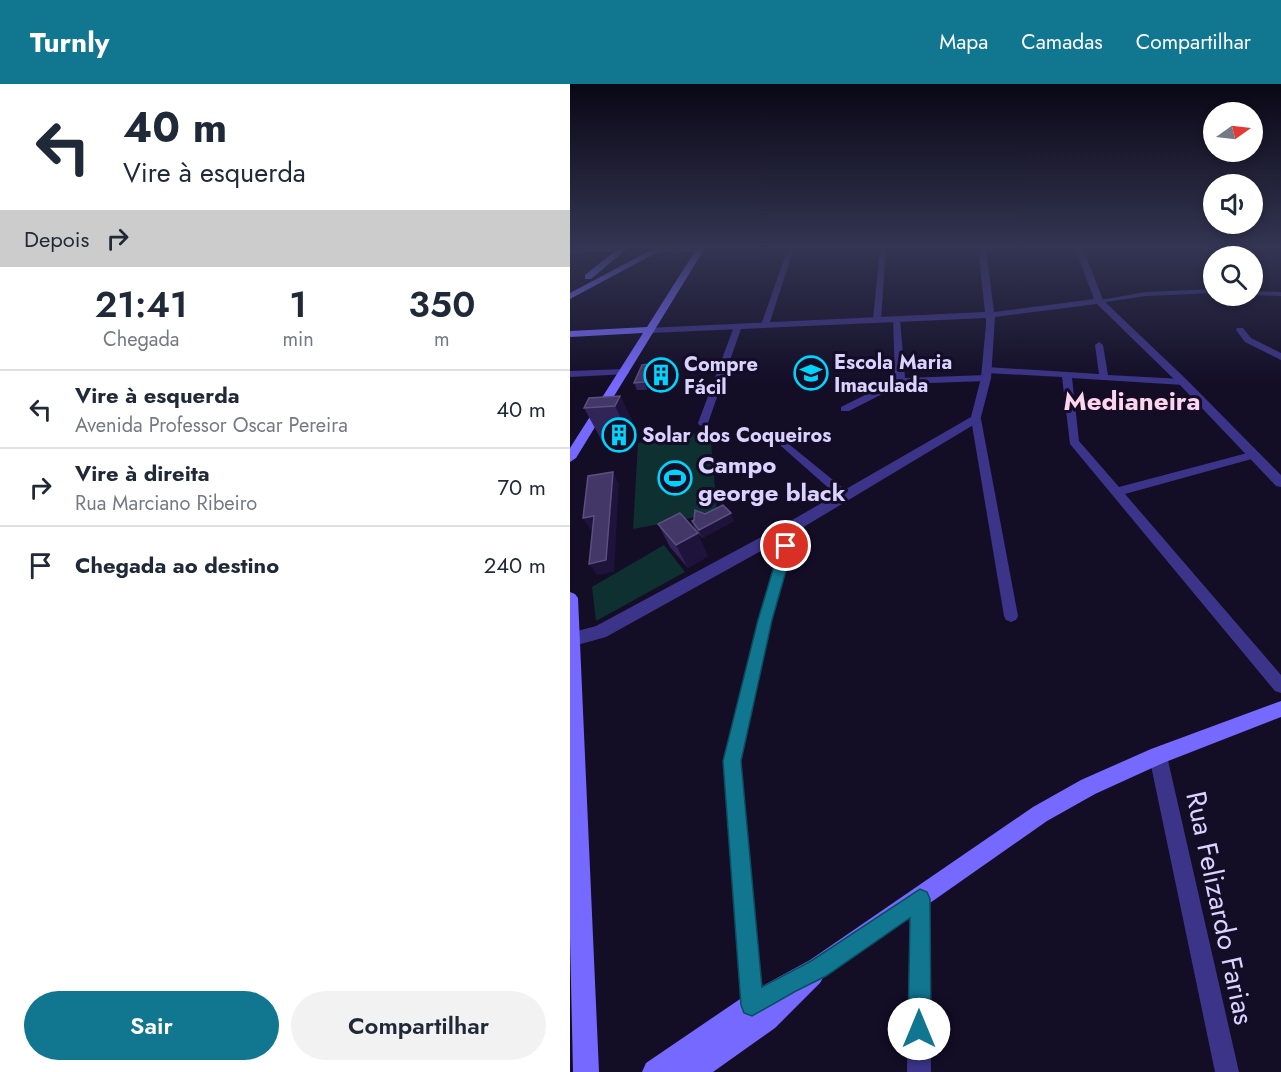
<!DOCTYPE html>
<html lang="pt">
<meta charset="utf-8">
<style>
body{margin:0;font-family:Jost,sans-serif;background:#f2f2f3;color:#1f2937;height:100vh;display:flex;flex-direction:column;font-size:22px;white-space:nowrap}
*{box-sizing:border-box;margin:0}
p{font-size:20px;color:#747a83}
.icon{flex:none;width:33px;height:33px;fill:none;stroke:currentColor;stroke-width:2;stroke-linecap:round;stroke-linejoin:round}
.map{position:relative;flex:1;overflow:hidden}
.side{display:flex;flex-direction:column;background:#fff;width:570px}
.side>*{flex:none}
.hud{background:#fff;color:#1f2937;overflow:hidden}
.needle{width:39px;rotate:76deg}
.controls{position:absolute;left:633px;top:18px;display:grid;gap:12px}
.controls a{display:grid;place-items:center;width:60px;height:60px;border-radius:50%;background:#fff;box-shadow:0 3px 9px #0003;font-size:30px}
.pin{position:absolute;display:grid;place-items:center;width:51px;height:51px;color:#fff;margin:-26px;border:3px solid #fff;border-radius:50%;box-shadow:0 2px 6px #0007}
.me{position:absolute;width:66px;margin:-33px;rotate:0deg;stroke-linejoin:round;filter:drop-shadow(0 0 4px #0008)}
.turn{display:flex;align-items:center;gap:21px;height:126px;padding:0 24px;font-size:27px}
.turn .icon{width:78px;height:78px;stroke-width:2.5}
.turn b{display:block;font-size:42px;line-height:51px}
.then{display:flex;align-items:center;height:57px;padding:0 24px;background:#0003;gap:12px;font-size:22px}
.eta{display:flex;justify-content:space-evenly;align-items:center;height:102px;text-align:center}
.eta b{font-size:36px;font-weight:600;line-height:42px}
.action{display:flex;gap:12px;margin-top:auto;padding:12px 24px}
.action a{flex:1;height:69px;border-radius:36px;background:#117690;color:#fff;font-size:24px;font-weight:600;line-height:69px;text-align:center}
.action a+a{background:#f2f2f3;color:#1f2937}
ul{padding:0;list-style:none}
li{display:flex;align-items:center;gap:18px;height:78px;padding:0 24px;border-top:2px solid #e0e1e3}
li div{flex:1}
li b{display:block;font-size:22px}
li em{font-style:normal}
header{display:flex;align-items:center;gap:36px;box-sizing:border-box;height:84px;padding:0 30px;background:#117690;color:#fff}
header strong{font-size:28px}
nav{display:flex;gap:33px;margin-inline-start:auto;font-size:21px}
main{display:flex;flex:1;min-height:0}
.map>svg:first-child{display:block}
.green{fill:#0f3031}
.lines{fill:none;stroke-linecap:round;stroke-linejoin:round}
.minor{fill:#3c3489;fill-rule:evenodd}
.tertiary{fill:#3c3489;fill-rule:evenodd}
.secondary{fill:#7669ff;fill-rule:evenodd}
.wall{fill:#312456}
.shaded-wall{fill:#1d133b}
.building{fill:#433768;stroke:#5b4f80;stroke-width:1.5}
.route{fill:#117690;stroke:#0b4d5e;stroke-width:1.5}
.labels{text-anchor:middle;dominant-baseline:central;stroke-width:6;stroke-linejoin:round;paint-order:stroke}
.far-poi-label{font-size:20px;font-weight:bold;fill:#dad2ff;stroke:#130d26;text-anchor:start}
.poi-label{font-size:24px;font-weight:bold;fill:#dad2ff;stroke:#130d26;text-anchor:start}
.far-district-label{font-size:26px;font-weight:bold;fill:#ffd4ed;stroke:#130d26}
.near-street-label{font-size:28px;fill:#dad2ff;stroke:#130d26}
</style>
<header>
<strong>Turnly</strong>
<nav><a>Mapa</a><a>Camadas</a><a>Compartilhar</a></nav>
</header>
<main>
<section class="side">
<div class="hud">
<div class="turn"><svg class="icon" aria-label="left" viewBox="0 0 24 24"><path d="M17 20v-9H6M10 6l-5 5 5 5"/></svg><div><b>40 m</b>Vire à esquerda</div></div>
<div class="then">Depois<svg class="icon" aria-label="right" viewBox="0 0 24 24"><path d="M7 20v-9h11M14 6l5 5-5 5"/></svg></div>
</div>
<div class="eta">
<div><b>21:41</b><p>Chegada</p></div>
<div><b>1</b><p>min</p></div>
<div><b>350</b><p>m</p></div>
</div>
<ul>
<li><svg class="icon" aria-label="left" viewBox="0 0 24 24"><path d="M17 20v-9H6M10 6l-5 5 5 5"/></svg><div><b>Vire à esquerda</b><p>Avenida Professor Oscar Pereira</p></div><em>40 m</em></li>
<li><svg class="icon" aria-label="right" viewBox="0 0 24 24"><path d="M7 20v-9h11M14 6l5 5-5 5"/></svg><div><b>Vire à direita</b><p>Rua Marciano Ribeiro</p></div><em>70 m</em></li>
<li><svg class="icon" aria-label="arrive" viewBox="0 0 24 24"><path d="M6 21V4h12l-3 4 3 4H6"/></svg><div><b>Chegada ao destino</b></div><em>240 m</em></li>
</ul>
<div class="action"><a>Sair</a><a>Compartilhar</a></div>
</section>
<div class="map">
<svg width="711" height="988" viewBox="0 0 711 988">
<rect width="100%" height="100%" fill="#130d26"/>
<path class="green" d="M 140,347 L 147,429 L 63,445 L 68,359 Z
M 94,461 L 115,488 L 26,537 L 22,503 Z"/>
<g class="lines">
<path class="minor" d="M 218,164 L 224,164 L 199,241 L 192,243 L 191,241 Z
M 310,164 L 316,164 L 311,235 L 307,237 L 303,235 Z
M 644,205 L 644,209 L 576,212 L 529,219 L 525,217 L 576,208 Z
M 682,207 L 711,208 L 711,212 L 682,211 Z
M 323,233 L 330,235 L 335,294 L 416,291 L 421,294 L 416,297 L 332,300 L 279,327 L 271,327 L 271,323 L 325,296 Z
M 165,240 L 172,242 L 138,339 L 133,342 L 129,341 L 128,339 Z
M 667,244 L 673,244 L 681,254 L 711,269 L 711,276 L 675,258 L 666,246 Z
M 529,258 L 533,261 L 538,291 L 613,295 L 618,298 L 613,301 L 502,294 L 509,357 L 549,403 L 685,367 L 691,371 L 689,373 L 555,410 L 711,591 L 711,609 L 705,607 L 500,360 L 492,293 L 417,289 L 412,286 L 417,283 L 529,290 L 525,261 Z
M 406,332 L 411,335 L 448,532 L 446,536 L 441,538 L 436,536 L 434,532 L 401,335 Z
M 215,357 L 279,409 L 281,412 L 279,415 L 271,415 L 211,362 L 211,358 Z
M 222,439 L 228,443 L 202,536 L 171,677 L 193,921 L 190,929 L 182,932 L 174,929 L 171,921 L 153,677 L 188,536 L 216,443 Z
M 588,664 L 594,666 L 597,672 L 669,988 L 645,988 L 579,672 L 582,666 Z
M 350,805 L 357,808 L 360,815 L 361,988 L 337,988 L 340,815 L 343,808 Z"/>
<path class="tertiary" d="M 56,164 L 53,167 L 0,170 L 0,166 Z
M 115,164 L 134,166 L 130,168 L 85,169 L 81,167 L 85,165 Z
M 408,164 L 416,164 L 424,228 L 524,215 L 505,164 L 513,164 L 533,216 L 617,296 L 711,391 L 711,403 L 706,402 L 609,300 L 527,220 L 425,233 L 421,294 L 410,337 L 227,447 L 36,553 L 0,563 L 0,549 L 26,542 L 217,439 L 401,333 L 411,294 L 416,240 L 416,234 L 80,249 L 77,248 L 77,244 L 415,228 Z
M 54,285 L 59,288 L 58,290 L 0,293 L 0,287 Z"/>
<path class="secondary" d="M 49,164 L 58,164 L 21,195 L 15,195 L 15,191 Z
M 85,164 L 95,164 L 0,215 L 0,209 Z
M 127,164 L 135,164 L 6,374 L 0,378 L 0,364 L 73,249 L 0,253 L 0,247 L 77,243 Z
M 0,508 L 5,510 L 8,514 L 29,988 L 3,988 L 0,855 Z
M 711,617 L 711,633 L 593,679 L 525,710 L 477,737 L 253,894 L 250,899 L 205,944 L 143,988 L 72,988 L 76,979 L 176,911 L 240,876 L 463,723 L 511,696 L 581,665 Z"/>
</g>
<path class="wall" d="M 81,280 L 84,288 L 77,306 L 67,306 L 64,299 Z
M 50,312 L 66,345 L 61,355 L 32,357 L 14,324 Z
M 135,430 L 164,437 L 132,454 L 125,445 L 122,437 Z
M 88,440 L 138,472 L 118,484 L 100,463 Z"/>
<path class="shaded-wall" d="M 81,280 L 84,288 L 77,306 L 74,298 Z
M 50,312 L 66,345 L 61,355 L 45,322 Z
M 43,388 L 49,400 L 44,488 L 27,491 L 19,480 Z
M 161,429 L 164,437 L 132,454 L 129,446 Z
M 24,432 L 32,443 L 21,446 L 13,434 Z
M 128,449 L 138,472 L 118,484 L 106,461 Z"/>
<path class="building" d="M 81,280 L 74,298 L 64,299 L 72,281 Z
M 50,312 L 45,322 L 14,324 L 19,314 Z
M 43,388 L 36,476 L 19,480 L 24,432 L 13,434 L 18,392 Z
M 153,421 L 161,429 L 129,446 L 122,437 L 124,436 L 125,426 L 135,430 Z
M 110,429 L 128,449 L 106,461 L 88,440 Z"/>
<linearGradient id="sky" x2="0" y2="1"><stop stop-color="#0a0715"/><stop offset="0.54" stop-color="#333552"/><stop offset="1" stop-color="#333552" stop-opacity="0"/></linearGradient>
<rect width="711" height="302" fill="url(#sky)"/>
<path class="route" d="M 216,457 L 223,462 L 202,536 L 171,677 L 192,903 L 241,877 L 350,805 L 357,808 L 360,815 L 361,945 L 357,953 L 349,956 L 341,953 L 338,945 L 340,834 L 256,892 L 226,907 L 182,932 L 174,929 L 171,921 L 153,677 L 188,536 L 210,462 Z"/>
<defs>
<g id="school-ring" transform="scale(1.725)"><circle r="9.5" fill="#130d26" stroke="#00d4fd" stroke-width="1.5"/><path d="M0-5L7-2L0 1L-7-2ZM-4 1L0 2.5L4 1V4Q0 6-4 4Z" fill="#00d4fd"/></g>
<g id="building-ring" transform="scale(1.725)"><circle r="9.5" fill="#130d26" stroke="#00d4fd" stroke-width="1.5"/><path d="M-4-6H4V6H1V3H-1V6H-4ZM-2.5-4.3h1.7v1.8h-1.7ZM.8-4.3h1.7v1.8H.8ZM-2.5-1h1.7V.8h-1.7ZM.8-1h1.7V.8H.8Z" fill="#00d4fd"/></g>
<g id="stadium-ring" transform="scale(1.725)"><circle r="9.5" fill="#130d26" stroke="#00d4fd" stroke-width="1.5"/><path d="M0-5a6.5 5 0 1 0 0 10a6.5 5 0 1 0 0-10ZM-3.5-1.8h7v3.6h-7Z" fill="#00d4fd"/></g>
</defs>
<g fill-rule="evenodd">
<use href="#school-ring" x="241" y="289"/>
<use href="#building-ring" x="91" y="291"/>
<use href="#building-ring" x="49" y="351"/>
<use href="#stadium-ring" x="105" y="394"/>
</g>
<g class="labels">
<g class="far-poi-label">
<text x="264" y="278">Escola Maria<tspan x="264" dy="23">Imaculada</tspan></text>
<text x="114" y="280">Compre<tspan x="114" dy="23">Fácil</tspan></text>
<text x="72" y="351">Solar dos Coqueiros</text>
</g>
<g class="poi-label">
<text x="128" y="380">Campo<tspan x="128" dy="28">george black</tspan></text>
</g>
<g class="far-district-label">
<text x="562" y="317">Medianeira</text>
</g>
<g class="near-street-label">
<text transform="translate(650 824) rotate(78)">Rua Felizardo Farias</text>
</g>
</g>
</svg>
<div class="controls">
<a><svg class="needle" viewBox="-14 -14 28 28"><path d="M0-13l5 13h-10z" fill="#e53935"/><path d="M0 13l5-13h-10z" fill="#747a83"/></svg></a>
<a><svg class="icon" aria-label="sound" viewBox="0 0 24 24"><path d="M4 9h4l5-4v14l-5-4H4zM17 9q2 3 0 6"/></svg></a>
<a><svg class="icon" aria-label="search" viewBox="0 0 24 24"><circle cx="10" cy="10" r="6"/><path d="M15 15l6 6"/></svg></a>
</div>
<div class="pin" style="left:216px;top:462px;background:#d93025"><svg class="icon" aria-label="arrive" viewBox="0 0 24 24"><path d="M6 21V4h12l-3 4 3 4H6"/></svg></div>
<svg class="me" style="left:349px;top:945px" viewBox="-20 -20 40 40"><circle r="19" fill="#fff"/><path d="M0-13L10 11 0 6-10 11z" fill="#117690"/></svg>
</div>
</main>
